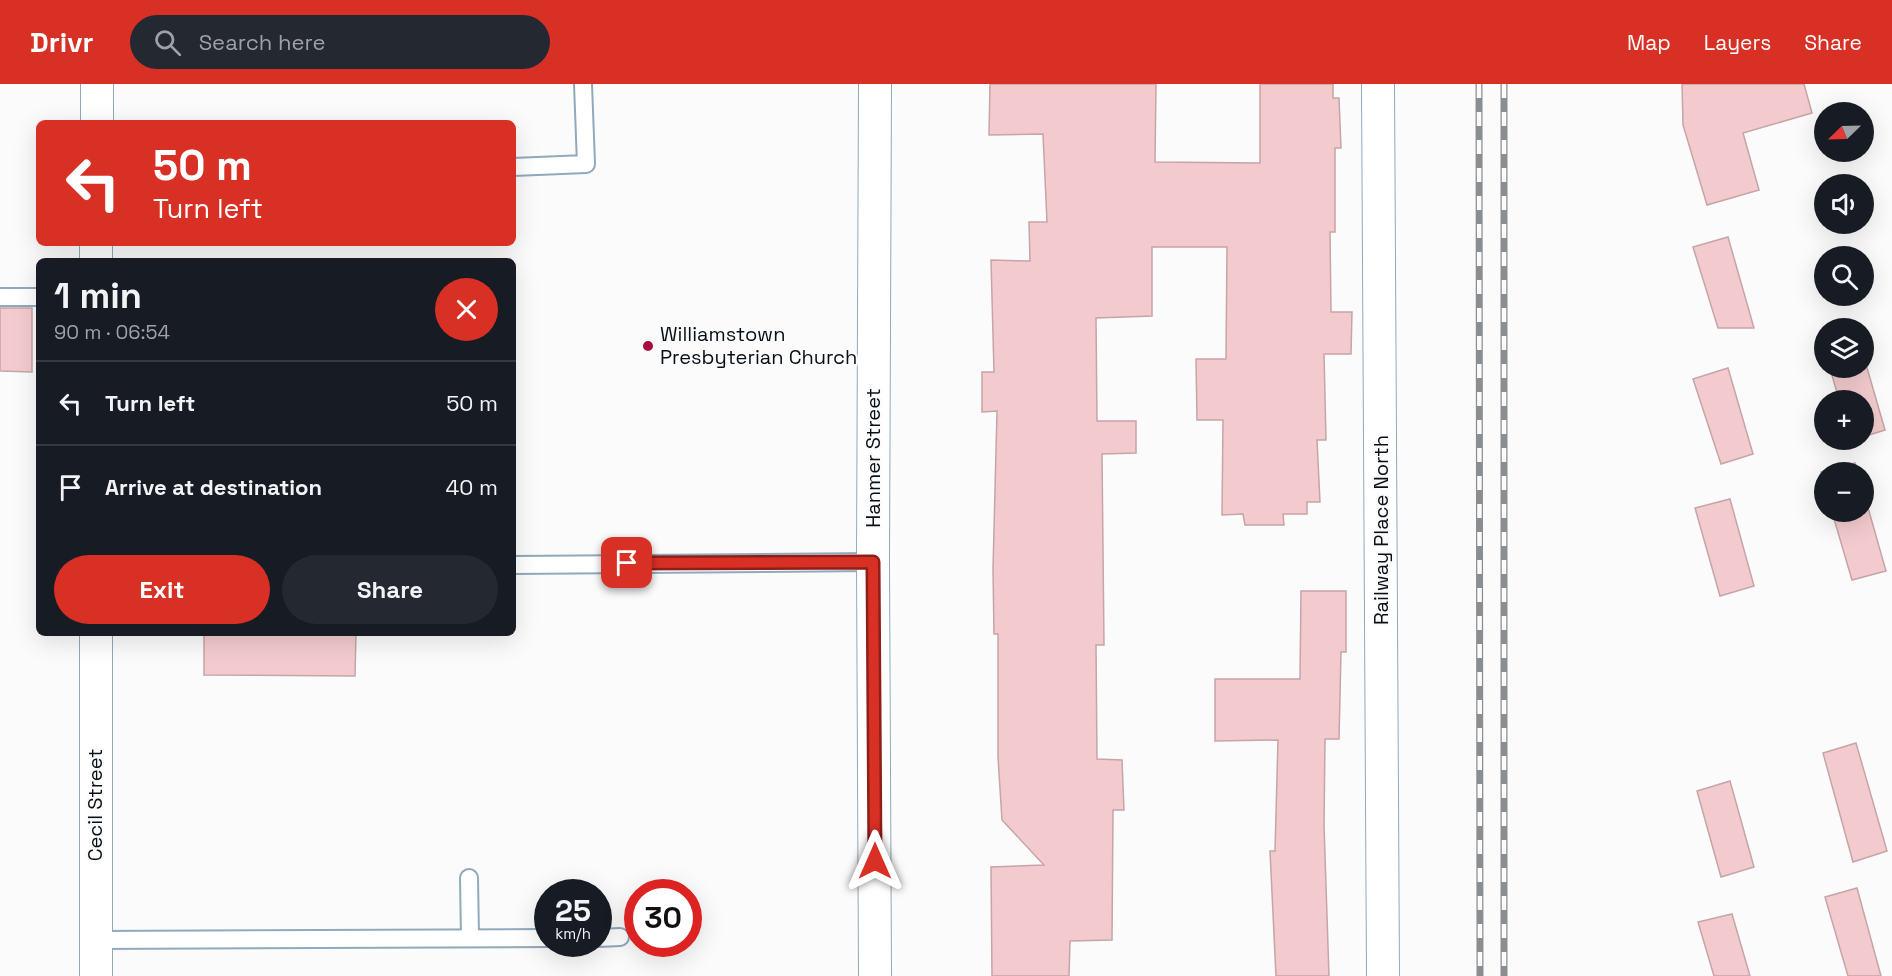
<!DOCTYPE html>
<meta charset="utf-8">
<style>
body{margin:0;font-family:"Space Grotesk",sans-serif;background:#242831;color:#f1f3f6;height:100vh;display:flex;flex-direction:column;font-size:22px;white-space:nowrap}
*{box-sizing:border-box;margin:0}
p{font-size:20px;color:#9ea1a6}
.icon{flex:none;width:33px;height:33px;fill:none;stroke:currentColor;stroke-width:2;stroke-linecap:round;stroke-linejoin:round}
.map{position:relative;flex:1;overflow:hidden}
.sheet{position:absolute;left:36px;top:174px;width:480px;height:378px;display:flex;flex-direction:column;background:#171b24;border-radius:9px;box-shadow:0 6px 24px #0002}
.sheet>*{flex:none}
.hud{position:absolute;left:36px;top:36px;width:480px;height:126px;border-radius:9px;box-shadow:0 6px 24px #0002;background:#d93025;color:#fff;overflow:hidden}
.needle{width:39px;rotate:247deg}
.tools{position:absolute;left:1814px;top:18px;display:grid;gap:12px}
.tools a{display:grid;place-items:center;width:60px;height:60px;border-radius:50%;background:#171b24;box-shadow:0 6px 24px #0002;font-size:30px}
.speed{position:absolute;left:534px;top:795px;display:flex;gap:12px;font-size:30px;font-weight:700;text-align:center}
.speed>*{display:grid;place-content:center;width:78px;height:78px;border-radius:50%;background:#171b24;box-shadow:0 6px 24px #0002;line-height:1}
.speed small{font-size:15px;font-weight:400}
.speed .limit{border:9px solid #d22;background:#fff;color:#111}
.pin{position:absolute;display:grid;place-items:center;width:51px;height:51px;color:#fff;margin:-26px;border-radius:12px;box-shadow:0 3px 9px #0006}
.me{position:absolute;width:66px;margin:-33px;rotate:0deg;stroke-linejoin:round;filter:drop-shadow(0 0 4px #0008)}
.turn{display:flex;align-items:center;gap:21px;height:126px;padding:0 18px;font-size:27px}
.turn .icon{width:78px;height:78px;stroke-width:2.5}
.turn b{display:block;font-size:42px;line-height:51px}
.round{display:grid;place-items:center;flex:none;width:63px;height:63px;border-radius:32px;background:#242831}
.headline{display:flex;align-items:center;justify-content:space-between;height:102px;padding:0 18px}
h1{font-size:36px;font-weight:600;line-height:45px}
.primary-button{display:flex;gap:12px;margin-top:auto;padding:12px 18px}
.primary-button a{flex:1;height:69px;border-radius:36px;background:#d93025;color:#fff;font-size:24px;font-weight:600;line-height:69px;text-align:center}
.primary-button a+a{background:#242831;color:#f1f3f6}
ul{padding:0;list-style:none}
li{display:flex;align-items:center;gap:18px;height:84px;padding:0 18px;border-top:2px solid #363941}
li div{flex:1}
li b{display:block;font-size:22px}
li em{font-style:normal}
header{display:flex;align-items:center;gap:36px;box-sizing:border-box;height:84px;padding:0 30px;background:#d93025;color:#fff}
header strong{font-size:28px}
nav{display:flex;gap:33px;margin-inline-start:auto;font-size:21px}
.search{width:420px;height:54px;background:#242831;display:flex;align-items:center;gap:15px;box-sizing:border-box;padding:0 21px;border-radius:33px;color:#9ea1a6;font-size:22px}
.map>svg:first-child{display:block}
.building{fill:#f3cbce;stroke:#c6a4a7;stroke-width:1.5}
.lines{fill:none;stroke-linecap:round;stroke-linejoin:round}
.lane-casing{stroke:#90a9bc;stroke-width:20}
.street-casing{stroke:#90a9bc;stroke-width:34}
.lane{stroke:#fff;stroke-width:16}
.street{stroke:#fff;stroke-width:32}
.rail-casing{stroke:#8a8e91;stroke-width:7}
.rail{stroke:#fbfbfb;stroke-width:4.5;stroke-dasharray:14;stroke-linecap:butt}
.route-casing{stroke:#8d1f18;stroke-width:15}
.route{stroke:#d93025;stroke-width:10}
.poi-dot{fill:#a50c3d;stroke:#fbfbfb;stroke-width:2}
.labels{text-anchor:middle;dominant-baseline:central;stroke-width:4.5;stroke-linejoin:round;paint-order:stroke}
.poi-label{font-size:20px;fill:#071017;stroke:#fbfbfb;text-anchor:start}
.street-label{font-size:20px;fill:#071017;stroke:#fbfbfb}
</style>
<header>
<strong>Drivr</strong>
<div class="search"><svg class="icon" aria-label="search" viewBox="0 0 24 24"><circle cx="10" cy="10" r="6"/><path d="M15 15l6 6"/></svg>Search here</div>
<nav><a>Map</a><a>Layers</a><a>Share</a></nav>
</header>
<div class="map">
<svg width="1892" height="892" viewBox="0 0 1892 892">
<rect width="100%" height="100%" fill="#fbfbfb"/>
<path class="building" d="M 990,0 L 1156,0 L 1155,78 L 1260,79 L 1260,0 L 1333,0 L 1333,14 L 1339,14 L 1341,64 L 1335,64 L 1335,148 L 1330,148 L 1331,228 L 1352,228 L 1351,270 L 1324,270 L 1326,356 L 1317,356 L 1320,418 L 1307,418 L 1307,430 L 1283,430 L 1284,441 L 1245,441 L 1243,430 L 1222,431 L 1223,336 L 1197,336 L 1196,275 L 1226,275 L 1227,163 L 1152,163 L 1152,232 L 1096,234 L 1097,337 L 1136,337 L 1136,369 L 1102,370 L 1104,561 L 1096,561 L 1097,675 L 1122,676 L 1124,726 L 1113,726 L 1112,856 L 1070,857 L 1069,892 L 992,892 L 991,783 L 1044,781 L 1002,736 L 998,673 L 998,550 L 994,550 L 993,485 L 997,327 L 982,328 L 982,288 L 994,288 L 991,176 L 1030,177 L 1029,138 L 1047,138 L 1043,50 L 989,51 Z
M 1682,0 L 1804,0 L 1812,29 L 1743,49 L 1759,106 L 1707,121 L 1683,41 Z
M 1728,153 L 1754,244 L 1718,244 L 1693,163 Z
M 0,224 L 32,224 L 32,288 L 0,287 Z
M 1863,270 L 1885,346 L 1863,353 L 1863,316 L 1839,316 L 1830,284 L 1863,284 Z
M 1728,284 L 1753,370 L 1721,380 L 1693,295 Z
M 1855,379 L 1858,388 L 1824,388 L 1824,399 L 1821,388 Z
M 1863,406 L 1886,487 L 1852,496 L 1832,428 L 1863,428 Z
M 1730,415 L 1754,502 L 1720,512 L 1695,424 Z
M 1301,507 L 1346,507 L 1346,568 L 1341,568 L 1339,655 L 1325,655 L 1324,741 L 1329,892 L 1276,892 L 1270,767 L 1275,767 L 1278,656 L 1215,657 L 1215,595 L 1300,595 Z
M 204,549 L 356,549 L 355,592 L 204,591 Z
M 1856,659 L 1887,767 L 1853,778 L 1823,669 Z
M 1730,697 L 1754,783 L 1721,793 L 1697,707 Z
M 1857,804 L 1881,892 L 1848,892 L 1825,813 Z
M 1732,830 L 1750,892 L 1714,892 L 1698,838 Z"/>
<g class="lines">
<g class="lane-casing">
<path id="lane" d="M 513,83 L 586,80 L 583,0
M 0,213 L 39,213
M 513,481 L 873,478
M 469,794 L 470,854
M 598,854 L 620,853
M 95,856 L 548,854"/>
</g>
<g class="street-casing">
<path id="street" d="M 875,0 L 873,478 L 875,892
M 1378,0 L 1383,892
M 97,39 L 97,0
M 96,177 L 96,159
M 96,549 L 96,892"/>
</g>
<use href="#lane" class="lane"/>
<use href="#street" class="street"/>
<g class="rail-casing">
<path id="rail" d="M 1479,0 L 1480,892
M 1504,0 L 1504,892"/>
</g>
<use href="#rail" class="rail"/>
</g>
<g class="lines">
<g class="route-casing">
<path id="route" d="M 627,479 L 873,478 L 875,777"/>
</g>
<use href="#route" class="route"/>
</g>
<circle class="poi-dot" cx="648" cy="262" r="6"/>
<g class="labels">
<g class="poi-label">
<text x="660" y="250">Williamstown<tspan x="660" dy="23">Presbyterian Church</tspan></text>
</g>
<g class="street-label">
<text transform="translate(873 374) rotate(-90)">Hanmer Street</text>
<text transform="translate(1381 446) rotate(-90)">Railway Place North</text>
<text transform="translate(95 721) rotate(-90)">Cecil Street</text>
</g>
</g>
</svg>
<div class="tools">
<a><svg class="needle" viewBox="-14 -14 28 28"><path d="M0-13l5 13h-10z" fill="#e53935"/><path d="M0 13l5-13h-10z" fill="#9ea1a6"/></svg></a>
<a><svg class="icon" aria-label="sound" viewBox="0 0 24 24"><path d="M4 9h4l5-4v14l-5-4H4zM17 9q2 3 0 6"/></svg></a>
<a><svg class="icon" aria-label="search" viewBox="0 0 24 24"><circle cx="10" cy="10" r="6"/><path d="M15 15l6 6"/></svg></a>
<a><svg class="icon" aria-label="layers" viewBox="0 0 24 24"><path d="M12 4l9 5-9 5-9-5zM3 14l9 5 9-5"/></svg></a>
<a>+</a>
<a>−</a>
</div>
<div class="speed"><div>25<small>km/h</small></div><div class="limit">30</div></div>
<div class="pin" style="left:627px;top:479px;background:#d93025"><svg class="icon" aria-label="arrive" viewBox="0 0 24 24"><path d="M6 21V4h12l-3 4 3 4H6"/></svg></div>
<svg class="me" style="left:875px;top:777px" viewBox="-20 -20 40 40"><path d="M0-17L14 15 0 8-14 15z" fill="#d93025" stroke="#fff" stroke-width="4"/></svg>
<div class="hud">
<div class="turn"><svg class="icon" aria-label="left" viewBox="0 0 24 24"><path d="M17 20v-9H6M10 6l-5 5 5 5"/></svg><div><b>50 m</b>Turn left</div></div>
</div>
<section class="sheet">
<div class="headline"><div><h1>1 min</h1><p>90 m · 06:54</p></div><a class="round" style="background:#d93025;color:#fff"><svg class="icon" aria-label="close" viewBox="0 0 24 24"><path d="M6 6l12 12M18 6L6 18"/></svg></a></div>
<ul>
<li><svg class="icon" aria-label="left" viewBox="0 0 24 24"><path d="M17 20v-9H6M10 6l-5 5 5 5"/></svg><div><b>Turn left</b></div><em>50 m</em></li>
<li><svg class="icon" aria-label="arrive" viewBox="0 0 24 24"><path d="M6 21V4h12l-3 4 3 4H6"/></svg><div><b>Arrive at destination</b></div><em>40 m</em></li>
</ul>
<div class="primary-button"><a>Exit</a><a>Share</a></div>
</section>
</div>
